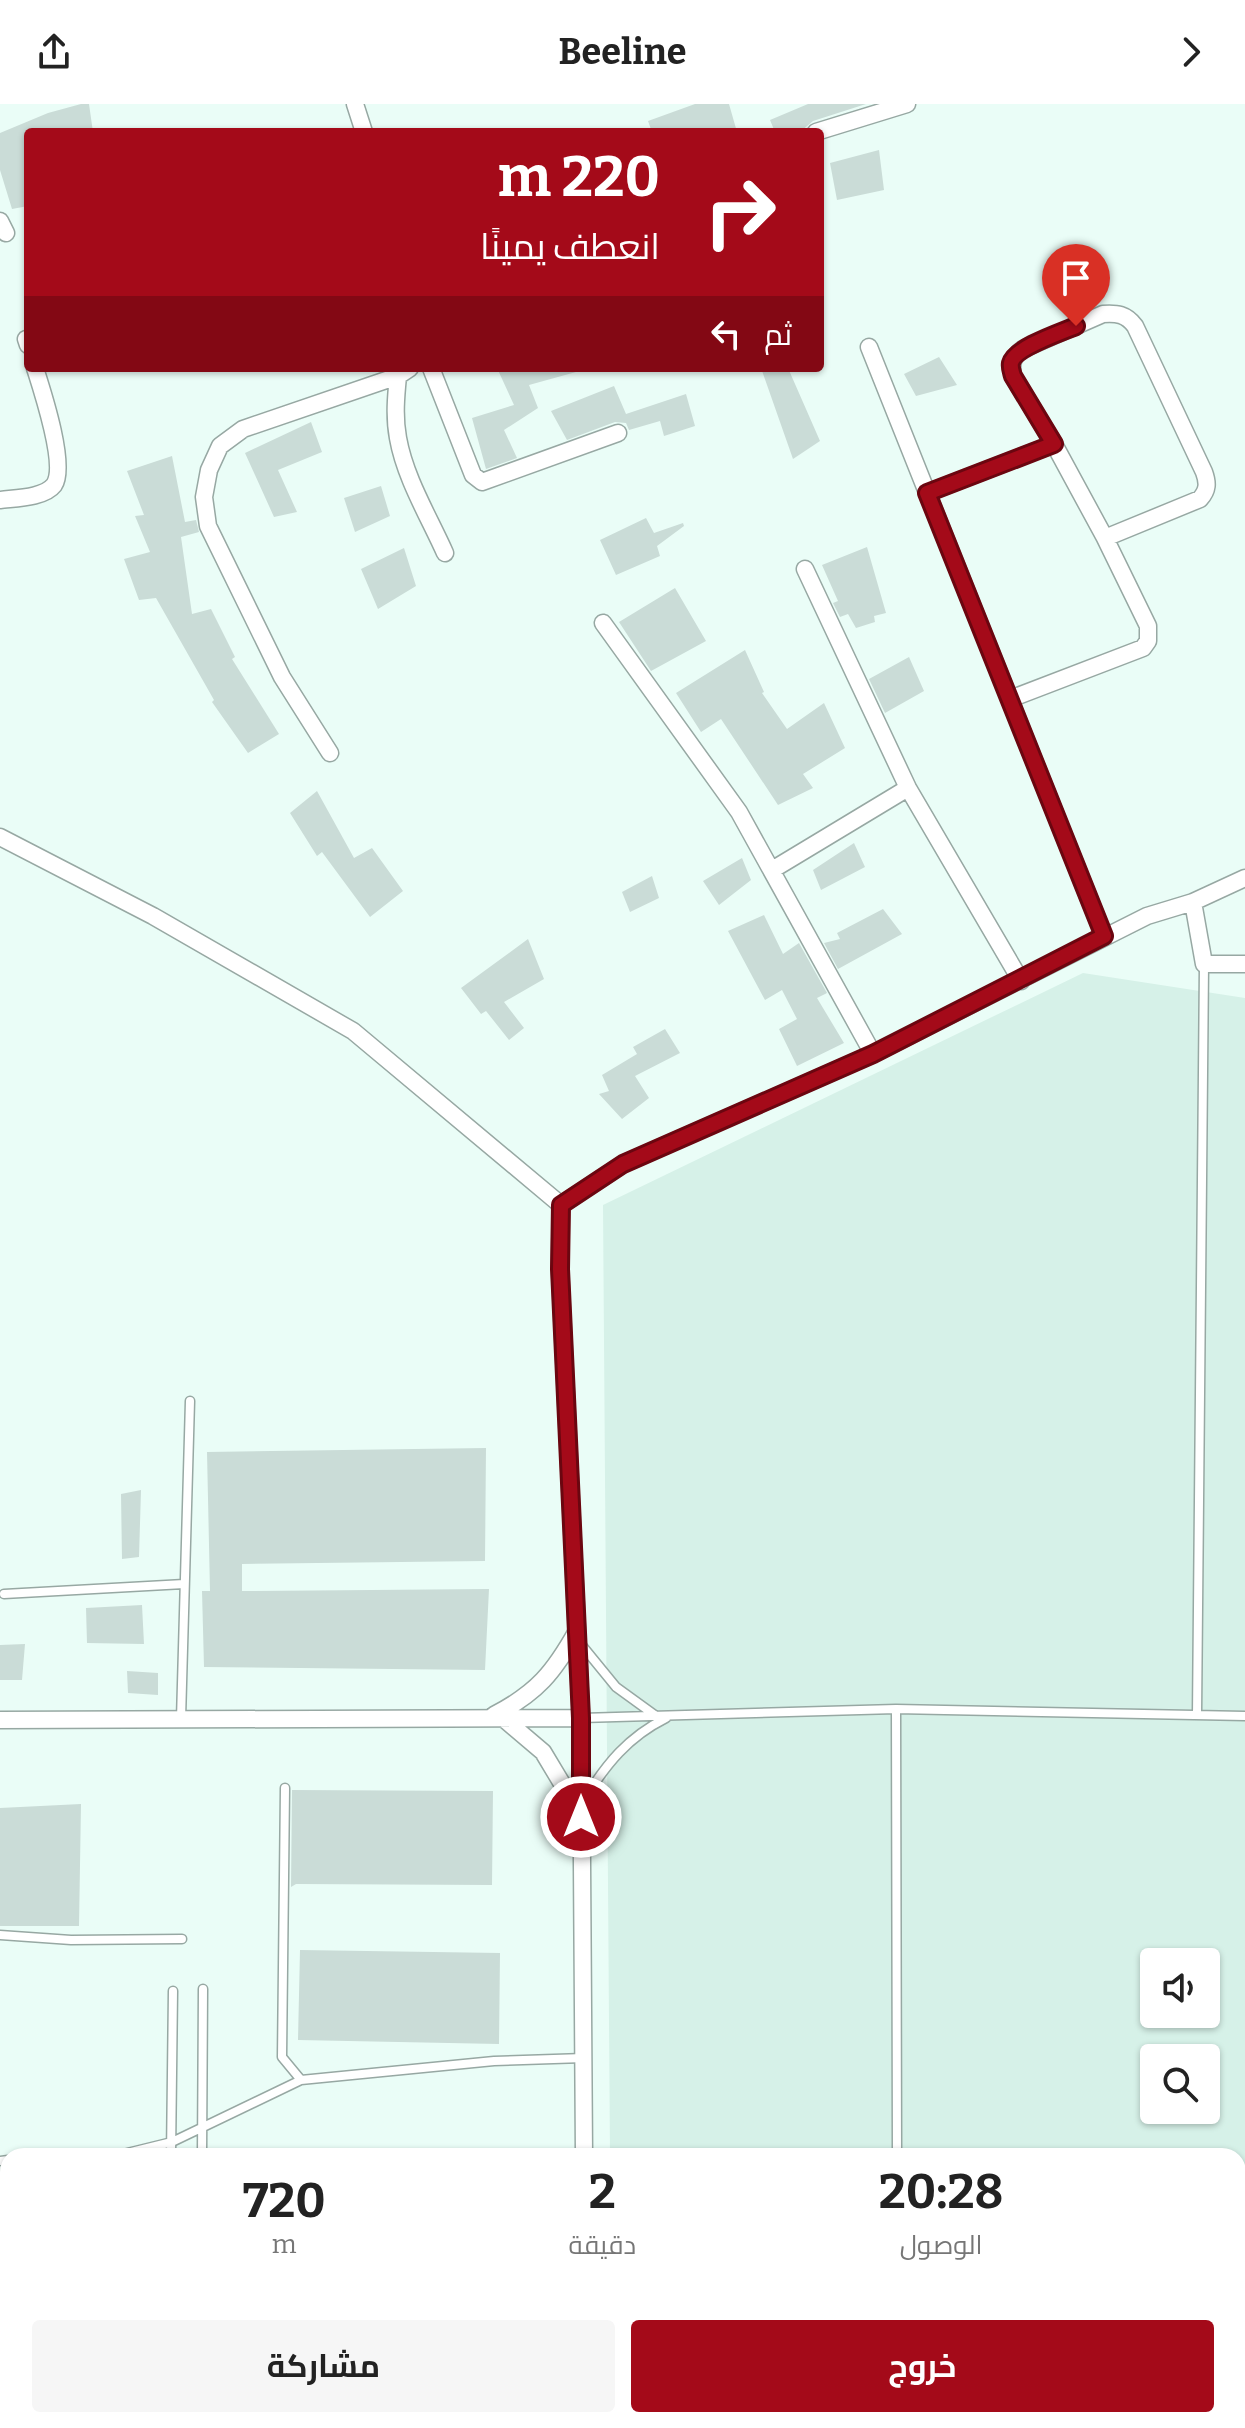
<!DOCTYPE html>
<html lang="ar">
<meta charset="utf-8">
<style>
body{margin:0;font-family:Bitter,Cairo,serif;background:#f6f6f6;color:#222;direction:rtl;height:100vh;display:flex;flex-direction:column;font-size:30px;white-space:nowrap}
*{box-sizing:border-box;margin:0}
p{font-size:26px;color:#767676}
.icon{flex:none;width:44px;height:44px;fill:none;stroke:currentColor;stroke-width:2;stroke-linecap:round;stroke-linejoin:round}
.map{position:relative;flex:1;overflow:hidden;direction:ltr}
.drawer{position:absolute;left:0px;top:2044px;width:1246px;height:280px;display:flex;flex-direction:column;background:#fff;border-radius:24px 24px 0 0;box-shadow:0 2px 6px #0004;direction:rtl}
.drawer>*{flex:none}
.hud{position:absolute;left:24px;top:24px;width:800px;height:244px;border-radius:8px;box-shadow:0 2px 6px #0004;direction:rtl;background:#a40a19;color:#fff;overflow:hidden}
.tools{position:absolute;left:1140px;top:1844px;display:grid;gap:16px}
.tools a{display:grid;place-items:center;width:80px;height:80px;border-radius:8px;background:#fff;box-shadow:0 2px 6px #0004;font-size:40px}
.pin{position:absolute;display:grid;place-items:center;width:68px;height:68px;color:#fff;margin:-82px -34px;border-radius:50% 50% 50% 0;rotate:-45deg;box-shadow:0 0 8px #0007}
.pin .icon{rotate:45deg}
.me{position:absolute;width:88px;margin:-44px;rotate:0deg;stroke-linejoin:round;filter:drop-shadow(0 0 6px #0008)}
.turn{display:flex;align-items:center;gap:28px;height:168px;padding:0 32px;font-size:36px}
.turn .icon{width:104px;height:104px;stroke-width:2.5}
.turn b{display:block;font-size:56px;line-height:68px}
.then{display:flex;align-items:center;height:76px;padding:0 32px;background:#0003;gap:16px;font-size:30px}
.eta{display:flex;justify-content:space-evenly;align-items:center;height:136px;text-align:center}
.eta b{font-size:48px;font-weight:700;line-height:56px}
.cta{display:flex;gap:16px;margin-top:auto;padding:16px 32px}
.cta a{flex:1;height:92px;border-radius:8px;background:#a40a19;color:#fff;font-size:32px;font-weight:700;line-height:92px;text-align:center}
.cta a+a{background:#f6f6f6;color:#222}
header{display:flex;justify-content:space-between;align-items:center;height:104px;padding:0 32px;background:#fff;font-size:36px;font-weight:700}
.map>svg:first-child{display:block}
.built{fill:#d6f1e8;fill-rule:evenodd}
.building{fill:#cadcd7}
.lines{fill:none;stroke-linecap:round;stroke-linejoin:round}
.lane-casing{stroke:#97a8a3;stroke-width:11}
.street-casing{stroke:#97a8a3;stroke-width:19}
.lane{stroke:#fff;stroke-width:8}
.street{stroke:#fff;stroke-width:16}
.route-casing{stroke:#6b0610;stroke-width:20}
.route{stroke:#a40a19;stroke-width:14}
</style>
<header><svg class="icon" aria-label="forward" viewBox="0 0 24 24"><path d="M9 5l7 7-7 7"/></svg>Beeline<svg class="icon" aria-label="share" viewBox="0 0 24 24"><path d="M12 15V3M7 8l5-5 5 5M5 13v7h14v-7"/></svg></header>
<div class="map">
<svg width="1245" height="2324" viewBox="0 0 1245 2324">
<rect width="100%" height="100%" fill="#eafdf7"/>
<path class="built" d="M 1083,869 L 1245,894 L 1245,2076 L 1238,2076 L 1238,2052 L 610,2052 L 603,1101 ZM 1154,1858 L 1206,1858 L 1206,1910 L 1154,1910 ZM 1154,1954 L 1206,1954 L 1206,2006 L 1154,2006 Z
M 1238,2126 L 1245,2126 L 1245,2195 L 1238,2206 Z
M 624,2316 L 1179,2316 L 1177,2324 L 624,2324 Z"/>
<path class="building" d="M 81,0 L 89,0 L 93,28 L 28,28 L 28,102 L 12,105 L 0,66 L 0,29 L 48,9 Z
M 695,0 L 729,0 L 737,28 L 652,28 L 648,17 Z
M 808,0 L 866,0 L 813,17 L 800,28 L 775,28 L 770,16 Z
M 879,46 L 884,86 L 837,96 L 830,59 Z
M 939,253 L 957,281 L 916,292 L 904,270 Z
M 497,264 L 575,264 L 576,268 L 529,281 L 538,304 L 504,326 L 517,354 L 486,365 L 472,314 L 514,301 Z
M 761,264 L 788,264 L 820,337 L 793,355 Z
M 614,282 L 626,310 L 686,290 L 695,322 L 664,332 L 660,317 L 629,326 L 626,319 L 615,318 L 567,336 L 551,307 Z
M 311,318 L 322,348 L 278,366 L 297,408 L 274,413 L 245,349 Z
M 172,352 L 185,418 L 196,416 L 199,428 L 181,433 L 192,510 L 211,505 L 235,553 L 232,555 L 279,630 L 248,649 L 212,598 L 214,596 L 156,494 L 139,496 L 124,455 L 150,448 L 135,412 L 144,411 L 127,367 Z
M 381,382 L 390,412 L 355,428 L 344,394 Z
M 646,414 L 654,429 L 683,419 L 684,422 L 657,442 L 660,452 L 616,471 L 600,436 Z
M 867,443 L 886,509 L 874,512 L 875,518 L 856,524 L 848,510 L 840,513 L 833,499 L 838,497 L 822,461 Z
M 404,444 L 416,482 L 378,505 L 361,465 Z
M 675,484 L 706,537 L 651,567 L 619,518 Z
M 745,546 L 764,588 L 762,589 L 787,625 L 824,599 L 845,644 L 803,670 L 813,684 L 778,701 L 721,615 L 701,628 L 676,589 Z
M 909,553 L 924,587 L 885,609 L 869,575 Z
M 317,687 L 354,754 L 372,744 L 403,787 L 370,813 L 322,748 L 317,752 L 290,709 Z
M 854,739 L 865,763 L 821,786 L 813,766 Z
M 742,754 L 751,776 L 719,801 L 703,777 Z
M 652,772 L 659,794 L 630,808 L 622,788 Z
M 883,805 L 902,830 L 838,865 L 824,839 L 840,835 L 837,829 Z
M 764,811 L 783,850 L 799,839 L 827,889 L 817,894 L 844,939 L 797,962 L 779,925 L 797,915 L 782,886 L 765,896 L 728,827 Z
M 528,835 L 544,875 L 504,898 L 524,924 L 509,936 L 486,907 L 481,910 L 461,884 Z
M 665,925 L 680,949 L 635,972 L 649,994 L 622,1015 L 599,990 L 609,987 L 602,971 L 637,950 L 633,943 Z
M 486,1344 L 485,1457 L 242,1460 L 242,1487 L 489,1485 L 485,1566 L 204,1563 L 202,1487 L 210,1487 L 207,1348 Z
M 141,1386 L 139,1453 L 122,1455 L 121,1390 Z
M 142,1501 L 144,1540 L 87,1539 L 86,1504 Z
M 25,1540 L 22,1576 L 0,1576 L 0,1541 Z
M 127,1567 L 158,1569 L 158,1591 L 128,1589 Z
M 292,1686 L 493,1687 L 492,1781 L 296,1780 L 291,1783 Z
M 81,1700 L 79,1822 L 0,1822 L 0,1704 Z
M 300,1846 L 500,1849 L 499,1940 L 298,1936 Z"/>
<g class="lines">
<g class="lane-casing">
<path id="lane" d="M 4,1490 L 184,1480
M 580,1539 L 616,1583 L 656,1612
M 896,1605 L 897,2052
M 1197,1611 L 1204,861
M 581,1614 L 896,1605 L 1245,1612
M 181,1615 L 190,1297
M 285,1684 L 282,1953 L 301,1976 L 494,1957 L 584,1954
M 584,1696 C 606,1660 628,1633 666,1614
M 0,1831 L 71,1836 L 182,1835
M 115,2052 L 172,2038 L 301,1976
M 171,2052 L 173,1887
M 202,2052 L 203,1885
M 0,2057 L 8,2056
M 372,2316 L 372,2324
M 298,2324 L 299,2316"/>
</g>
<g class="street-casing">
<path id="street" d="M 355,0 L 364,28
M 816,28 L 907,0
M 0,117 L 6,129
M 26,235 L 28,241
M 869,243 L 1104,832
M 431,264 L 473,371 L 482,378 L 618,329
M 398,272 C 396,292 394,313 398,334 C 405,374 429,413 445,449
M 927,389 L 1054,340 L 1105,434 L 1200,395 C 1208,386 1208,379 1204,368 L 1135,222 C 1126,210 1117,209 1103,210 L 1023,245 C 1012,253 1011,259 1013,272 L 1054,340
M 0,396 C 15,394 44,394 54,381 C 67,362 42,286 35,264
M 805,465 L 908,684 L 1021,877
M 603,519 L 739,708 L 873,950
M 1010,595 L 1143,544 L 1148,537 L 1148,522 L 1105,434
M 330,649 L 282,573 L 208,422 L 204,393 L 209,366 L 220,342 L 243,325 L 398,272 L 410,264
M 0,733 L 153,812 L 353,927 L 561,1101
M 772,766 L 908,684
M 1193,798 L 1245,774
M 561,1101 L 560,1165 L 581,1614 L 584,2052
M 561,1101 L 623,1060 L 873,950 L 1147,812 L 1193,798 L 1204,860 L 1245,860
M 494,1611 C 537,1589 554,1568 577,1527
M 503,1614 L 543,1648 L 579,1708
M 0,1616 L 581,1614
M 1238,2096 L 1245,2094
M 579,2324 L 579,2316"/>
</g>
<use href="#lane" class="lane"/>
<use href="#street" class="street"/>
</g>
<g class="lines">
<g class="route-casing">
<path id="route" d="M 581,1713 L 581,1614 L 560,1165 L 561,1101 L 623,1060 L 873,950 L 1104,832 L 927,389 L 1054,340 L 1013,272 C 1012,268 1010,264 1011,259 C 1014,244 1062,228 1076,222"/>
</g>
<use href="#route" class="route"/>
</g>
</svg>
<div class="tools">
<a><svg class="icon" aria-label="sound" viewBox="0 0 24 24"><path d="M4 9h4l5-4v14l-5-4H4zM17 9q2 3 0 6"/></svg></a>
<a><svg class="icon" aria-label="search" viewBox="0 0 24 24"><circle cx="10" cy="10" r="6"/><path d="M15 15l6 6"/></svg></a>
</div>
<div class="pin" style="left:1076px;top:222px;background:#d93025"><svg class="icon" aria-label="arrive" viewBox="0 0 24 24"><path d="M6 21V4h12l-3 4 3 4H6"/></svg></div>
<svg class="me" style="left:581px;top:1713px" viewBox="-20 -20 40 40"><circle r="17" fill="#a40a19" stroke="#fff" stroke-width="3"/><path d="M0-11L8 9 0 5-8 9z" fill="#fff"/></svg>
<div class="hud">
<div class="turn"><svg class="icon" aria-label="right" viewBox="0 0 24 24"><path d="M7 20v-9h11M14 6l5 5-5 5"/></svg><div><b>220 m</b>انعطف يمينًا</div></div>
<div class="then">ثم<svg class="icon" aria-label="left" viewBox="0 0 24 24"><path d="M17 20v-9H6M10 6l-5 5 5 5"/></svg></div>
</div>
<section class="drawer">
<div class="eta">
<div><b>20:28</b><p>الوصول</p></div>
<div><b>2</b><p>دقيقة</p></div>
<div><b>720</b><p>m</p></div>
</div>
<div class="cta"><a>خروج</a><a>مشاركة</a></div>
</section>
</div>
